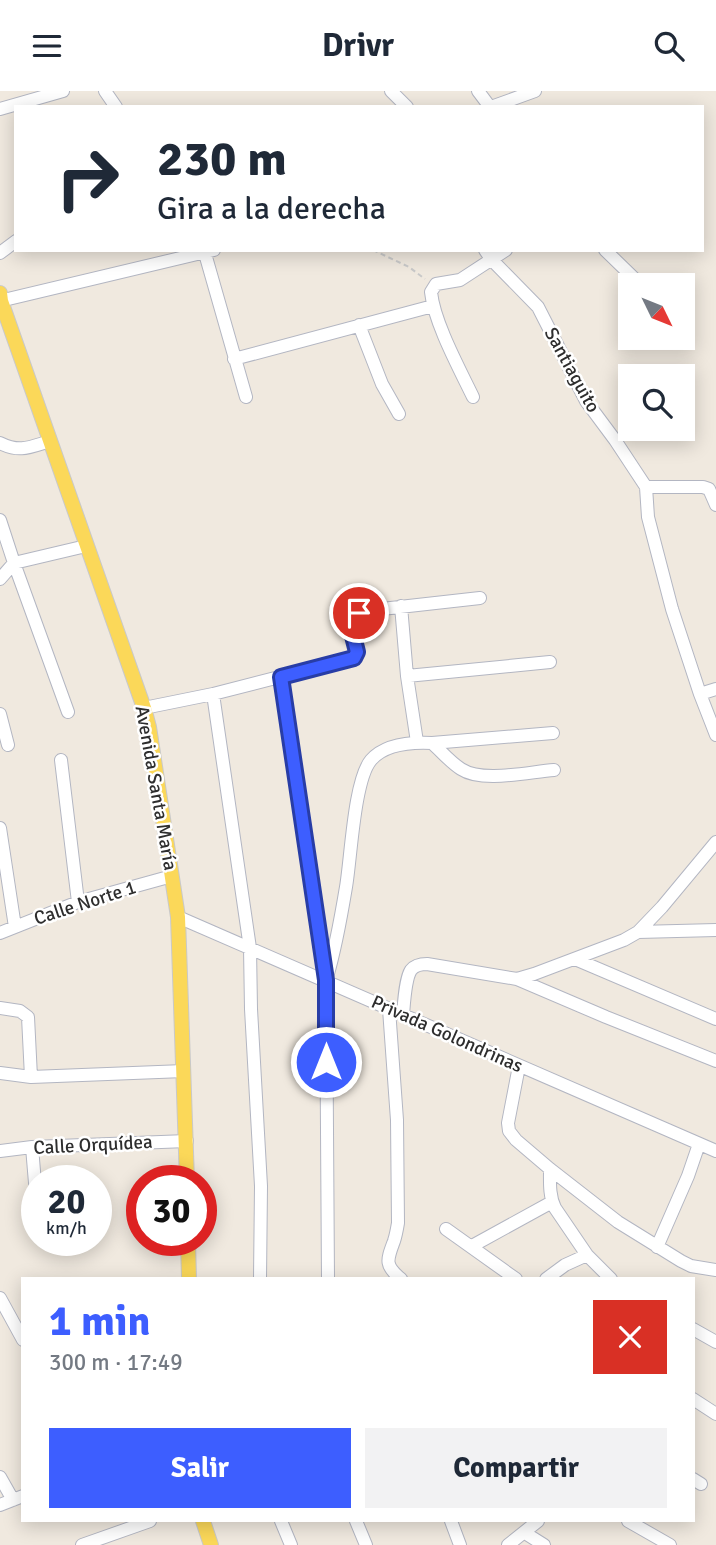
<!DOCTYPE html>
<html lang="es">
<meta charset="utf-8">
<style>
body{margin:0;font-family:Signika,sans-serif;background:#f2f2f3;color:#1f2937;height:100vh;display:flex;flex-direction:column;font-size:26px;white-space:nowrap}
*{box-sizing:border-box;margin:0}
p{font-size:23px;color:#747a83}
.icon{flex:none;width:38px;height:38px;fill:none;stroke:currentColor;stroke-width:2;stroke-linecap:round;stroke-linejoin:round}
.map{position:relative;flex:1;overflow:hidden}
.drawer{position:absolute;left:21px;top:1186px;width:674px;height:245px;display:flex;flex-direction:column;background:#fff;border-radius:0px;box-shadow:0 4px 18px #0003}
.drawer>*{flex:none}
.banner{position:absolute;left:14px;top:14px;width:690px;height:147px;border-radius:0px;box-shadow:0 4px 18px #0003;background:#fff;color:#1f2937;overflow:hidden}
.needle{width:46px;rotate:133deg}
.tools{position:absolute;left:618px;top:182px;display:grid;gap:14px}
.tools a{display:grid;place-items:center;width:77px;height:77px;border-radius:0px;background:#fff;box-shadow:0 4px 18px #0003;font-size:35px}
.speed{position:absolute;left:21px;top:1074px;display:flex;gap:14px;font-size:35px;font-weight:700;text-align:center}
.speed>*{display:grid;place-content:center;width:91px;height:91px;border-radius:50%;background:#fff;box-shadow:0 4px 18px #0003;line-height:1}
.speed small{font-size:18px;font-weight:400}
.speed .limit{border:10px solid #d22;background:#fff;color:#111}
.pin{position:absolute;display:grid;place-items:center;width:60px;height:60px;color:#fff;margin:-30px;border:4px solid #fff;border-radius:50%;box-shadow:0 2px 7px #0007}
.me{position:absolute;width:77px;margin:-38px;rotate:0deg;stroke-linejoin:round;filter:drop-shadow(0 0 5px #0008)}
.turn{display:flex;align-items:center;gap:24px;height:147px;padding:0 28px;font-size:32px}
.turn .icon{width:91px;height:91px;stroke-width:2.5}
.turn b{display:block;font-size:49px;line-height:60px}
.round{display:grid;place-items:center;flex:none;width:74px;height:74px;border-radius:0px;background:#f2f2f3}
.head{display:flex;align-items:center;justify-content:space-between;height:119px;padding:0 28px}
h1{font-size:42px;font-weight:800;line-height:52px;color:#3d5eff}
.primary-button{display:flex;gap:14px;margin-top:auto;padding:14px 28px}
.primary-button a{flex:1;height:80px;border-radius:0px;background:#3d5eff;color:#fff;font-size:28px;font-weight:800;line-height:80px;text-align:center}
.primary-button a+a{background:#f2f2f3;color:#1f2937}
header{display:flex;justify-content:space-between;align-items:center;height:91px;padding:0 28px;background:#fff;font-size:32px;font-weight:800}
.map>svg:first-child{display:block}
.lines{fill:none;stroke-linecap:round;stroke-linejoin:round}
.minor-casing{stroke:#b3b6c2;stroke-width:14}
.major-casing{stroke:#c9c9c9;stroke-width:16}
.path{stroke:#c9c9c9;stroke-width:2;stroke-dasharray:5 3.5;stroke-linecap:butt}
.minor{stroke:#fff;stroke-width:12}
.major{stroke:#fbd859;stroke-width:14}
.route-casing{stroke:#283da6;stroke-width:18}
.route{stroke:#3d5eff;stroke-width:12}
.labels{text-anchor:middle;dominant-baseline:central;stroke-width:5;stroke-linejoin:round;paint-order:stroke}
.street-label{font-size:19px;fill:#2e2e2e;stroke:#fff}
</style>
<header><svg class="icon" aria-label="menu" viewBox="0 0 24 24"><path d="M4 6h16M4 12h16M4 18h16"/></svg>Drivr<svg class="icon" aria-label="search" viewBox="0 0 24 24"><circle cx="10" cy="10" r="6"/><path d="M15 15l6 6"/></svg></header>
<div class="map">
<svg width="716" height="1454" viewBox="0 0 716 1454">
<rect width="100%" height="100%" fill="#f0e9df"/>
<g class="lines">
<g class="minor-casing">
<path id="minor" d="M 105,0 L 116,16
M 391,0 L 407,16
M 478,0 L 490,16
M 491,16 L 535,0
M 0,18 L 63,0
M 204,159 L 246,306
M 485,159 L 491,168 L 538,216 L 586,310 L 615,349 L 646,396
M 605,159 L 641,194
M 0,162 L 16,150
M 0,210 L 214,159
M 359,234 L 382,293 L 399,323
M 234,268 L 433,215
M 473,306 C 459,277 434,231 431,201 L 436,193 L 460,189 L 506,159
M 0,352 C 20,362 30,356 50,350
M 646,396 L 648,426 L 672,518 L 700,603 L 716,644
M 646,396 L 703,396 L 709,398 L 716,414
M 0,429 L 14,472 L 68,621
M 0,488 L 14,472 L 86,455
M 401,515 L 407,585 L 417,651
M 407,585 L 550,571
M 281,586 L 326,889 L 328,1188
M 213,603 L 250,857 L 251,918 L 261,1095 L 260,1188
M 700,603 L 716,598
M 144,617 L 213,603 L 353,567 L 357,561 L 350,532 L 353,527 L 364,520 L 480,507
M 0,623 L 8,654
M 432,652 C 441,660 450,671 461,678 C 482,692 528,681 554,679
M 61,669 L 78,811
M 0,737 L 15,836
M 178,826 L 716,1060
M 638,841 L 716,839
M 0,842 L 78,811 L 172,785
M 575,868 L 716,928
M 327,886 C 336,856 341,826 346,796 C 351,767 354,689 371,669 C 385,653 412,651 432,652 L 553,642
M 517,888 L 606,926 L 716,970
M 0,917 L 20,920 L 28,926 L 31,986
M 389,918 L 397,1029 L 398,1132 C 397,1138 396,1144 394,1150 C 387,1169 384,1174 401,1188
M 403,924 C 404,913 405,888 411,879 C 415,874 421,873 427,873 L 517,888 L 534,883 L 624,849 L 638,841 L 662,816 L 716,751
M 519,975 L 508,1032 L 509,1040 L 516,1049 L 550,1078 L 618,1131 L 681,1170 L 691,1175 L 716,1179
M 0,982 L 31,986 L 184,980
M 32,1056 L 35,1092
M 0,1060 L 32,1056 L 187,1050
M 550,1078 C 550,1091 549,1105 555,1117 L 587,1164 L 611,1188
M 446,1138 L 516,1188
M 472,1155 L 552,1111
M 657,1156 L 688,1085 L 699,1053
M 546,1188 L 565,1174 L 587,1164
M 0,1207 L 23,1249
M 693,1238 L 716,1251
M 693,1308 L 716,1323
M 0,1386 L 13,1409
M 693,1388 L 701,1393
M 0,1414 L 23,1405
M 281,1430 L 291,1454
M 356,1430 L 366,1454
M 451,1430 L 460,1454
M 628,1430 L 670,1454
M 525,1442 L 544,1454
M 82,1454 L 150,1430
M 508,1454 L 538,1430"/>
</g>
<g class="major-casing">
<path id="major" d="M 0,202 L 1,210 L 144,617 L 149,636 L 178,826 L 187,1090
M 188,1150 L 189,1188
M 203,1430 L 211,1454"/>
</g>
<path class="path" d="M 373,159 L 409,176 L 425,188"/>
<use href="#minor" class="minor"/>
<use href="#major" class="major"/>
</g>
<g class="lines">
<g class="route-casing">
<path id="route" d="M 326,971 L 326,889 L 281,586 L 354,567 L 357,561 L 350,533 L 354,527 L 359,522"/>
</g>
<use href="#route" class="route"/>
</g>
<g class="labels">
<g class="street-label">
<text transform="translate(572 279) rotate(61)">Santiaguito</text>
<text transform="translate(156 697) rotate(80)">Avenida Santa María</text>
<text transform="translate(85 812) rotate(-18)">Calle Norte 1</text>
<text transform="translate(447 943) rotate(24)">Privada Golondrinas</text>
<text transform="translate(93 1054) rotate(-3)">Calle Orquídea</text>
</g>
</g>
</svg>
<div class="tools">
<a><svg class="needle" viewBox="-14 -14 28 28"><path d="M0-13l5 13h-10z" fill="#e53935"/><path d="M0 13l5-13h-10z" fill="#747a83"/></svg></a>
<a><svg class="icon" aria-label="search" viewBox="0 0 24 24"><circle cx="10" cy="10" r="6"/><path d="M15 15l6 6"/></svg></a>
</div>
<div class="speed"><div>20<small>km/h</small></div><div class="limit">30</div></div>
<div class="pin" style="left:359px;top:522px;background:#d93025"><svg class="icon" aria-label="arrive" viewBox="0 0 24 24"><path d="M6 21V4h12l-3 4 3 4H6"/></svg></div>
<svg class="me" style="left:326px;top:971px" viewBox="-20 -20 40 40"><circle r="17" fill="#3d5eff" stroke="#fff" stroke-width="3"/><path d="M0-11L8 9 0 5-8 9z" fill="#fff"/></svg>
<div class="banner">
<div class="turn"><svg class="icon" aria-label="right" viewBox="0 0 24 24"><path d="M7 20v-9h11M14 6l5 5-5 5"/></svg><div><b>230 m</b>Gira a la derecha</div></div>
</div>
<section class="drawer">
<div class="head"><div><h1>1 min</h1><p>300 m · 17:49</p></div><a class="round" style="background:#d93025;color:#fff"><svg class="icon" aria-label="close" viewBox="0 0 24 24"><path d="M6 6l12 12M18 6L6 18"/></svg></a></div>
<div class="primary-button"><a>Salir</a><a>Compartir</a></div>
</section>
</div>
